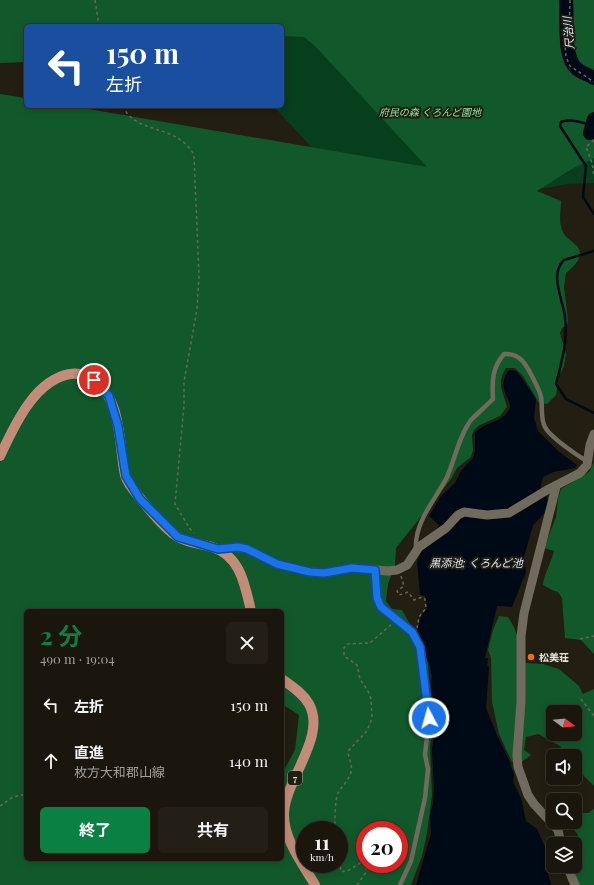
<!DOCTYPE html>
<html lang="ja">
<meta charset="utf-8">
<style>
body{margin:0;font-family:"Playfair Display","Noto Sans JP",serif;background:#231f16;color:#f1f3f6;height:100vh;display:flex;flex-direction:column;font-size:15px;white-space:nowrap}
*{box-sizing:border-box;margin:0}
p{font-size:13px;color:#9f9f9d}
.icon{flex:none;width:22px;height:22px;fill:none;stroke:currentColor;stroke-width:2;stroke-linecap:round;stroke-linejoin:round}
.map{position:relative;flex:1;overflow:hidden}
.details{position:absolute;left:24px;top:609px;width:260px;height:252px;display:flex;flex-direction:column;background:#1a160d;border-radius:6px;box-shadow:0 2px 10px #0003,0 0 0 1px #38352e}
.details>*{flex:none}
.hud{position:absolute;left:24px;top:24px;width:260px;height:84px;border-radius:6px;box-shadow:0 2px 10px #0003,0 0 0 1px #38352e;background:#1a4fa0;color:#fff;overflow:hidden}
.needle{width:26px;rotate:106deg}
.buttons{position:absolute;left:546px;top:705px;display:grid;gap:8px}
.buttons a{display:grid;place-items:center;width:36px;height:36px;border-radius:6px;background:#1a160d;box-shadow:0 2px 10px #0003,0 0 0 1px #38352e;font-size:20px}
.speed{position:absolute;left:296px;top:821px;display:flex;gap:8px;font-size:20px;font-weight:700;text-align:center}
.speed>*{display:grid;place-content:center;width:52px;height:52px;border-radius:50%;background:#1a160d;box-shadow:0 2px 10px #0003,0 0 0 1px #38352e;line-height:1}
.speed small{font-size:10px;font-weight:400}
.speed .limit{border:6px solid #d22;background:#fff;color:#111}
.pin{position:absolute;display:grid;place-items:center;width:34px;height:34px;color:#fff;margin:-17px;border:2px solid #fff;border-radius:50%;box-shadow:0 1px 4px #0007}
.me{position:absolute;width:44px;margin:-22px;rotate:354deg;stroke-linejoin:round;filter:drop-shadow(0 0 3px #0008)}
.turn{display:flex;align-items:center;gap:14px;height:84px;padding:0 16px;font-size:18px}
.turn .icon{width:52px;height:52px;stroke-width:2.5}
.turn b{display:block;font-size:28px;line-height:34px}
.round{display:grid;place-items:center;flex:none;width:42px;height:42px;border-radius:6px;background:#231f16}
.summary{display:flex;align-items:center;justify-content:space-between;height:68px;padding:0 16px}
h1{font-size:24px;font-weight:700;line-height:30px;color:#0b8043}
.action{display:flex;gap:8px;margin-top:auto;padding:8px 16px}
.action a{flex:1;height:46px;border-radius:6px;background:#0b8043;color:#fff;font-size:16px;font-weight:700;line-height:46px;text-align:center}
.action a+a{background:#231f16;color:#f1f3f6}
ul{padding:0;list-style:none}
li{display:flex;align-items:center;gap:12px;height:56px;padding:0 16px}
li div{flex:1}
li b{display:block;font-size:15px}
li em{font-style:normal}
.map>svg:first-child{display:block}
.green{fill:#073e1c}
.forest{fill:#11592b;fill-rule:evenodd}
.water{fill:#000916}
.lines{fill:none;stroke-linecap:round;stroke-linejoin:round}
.stream{stroke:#000916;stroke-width:2.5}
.river{stroke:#000916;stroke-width:14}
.path{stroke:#69655a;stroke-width:1.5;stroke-dasharray:3 3;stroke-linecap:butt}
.lane{stroke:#706b5c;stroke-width:4.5}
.street{stroke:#706b5c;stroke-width:9}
.primary{stroke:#c38c79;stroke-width:10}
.route-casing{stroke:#114b97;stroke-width:10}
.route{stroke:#1a73e8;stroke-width:7}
.food-dot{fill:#e8710a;stroke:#221e11;stroke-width:1.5}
.labels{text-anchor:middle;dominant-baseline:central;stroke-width:4;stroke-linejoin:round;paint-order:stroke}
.shield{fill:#221e11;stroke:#aba89e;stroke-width:1}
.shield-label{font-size:9px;font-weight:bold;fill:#e6e3da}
.park-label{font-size:10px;font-style:italic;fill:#89e59f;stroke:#221e11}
.poi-label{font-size:10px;font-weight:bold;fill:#e6e3da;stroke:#221e11;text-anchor:start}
.water-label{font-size:11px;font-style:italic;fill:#d5e6f4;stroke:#221e11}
</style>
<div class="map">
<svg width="594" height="885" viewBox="0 0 594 885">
<rect width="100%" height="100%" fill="#221e11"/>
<path class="green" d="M 594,0 L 594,183 L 568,184 L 517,193 L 349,191 L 304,139 L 273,106 L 282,106 L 282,26 Z"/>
<path class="forest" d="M 0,0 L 594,0 L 594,158 L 570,170 L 537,191 L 561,201 C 561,209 559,219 561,226 C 563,237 570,239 576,245 C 586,255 574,267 566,273 L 564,287 L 568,321 L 567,325 L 562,328 L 560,333 L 566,354 L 564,366 L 559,376 L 556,395 L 547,404 L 539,403 L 523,376 L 515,368 L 506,368 C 496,385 503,390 507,407 L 500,416 L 480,425 L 474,430 L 472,435 L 473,450 L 471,457 L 457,468 L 451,479 L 396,548 L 395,566 L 388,584 L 386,601 L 392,609 L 402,610 L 420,642 L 424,655 L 428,663 L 429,684 L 434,723 L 430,746 L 432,795 L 427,833 L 422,856 L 411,885 L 0,885 L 0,94 L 26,98 L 26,106 L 71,106 L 427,167 L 315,46 L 304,37 L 282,36 L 282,26 L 26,26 L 26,62 L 0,63 ZM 26,611 L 282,611 L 282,704 L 299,715 L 295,750 L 282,774 L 282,859 L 26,859 ZM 305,830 L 339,830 L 339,864 L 305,864 ZM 365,830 L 399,830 L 399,864 L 365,864 Z
M 594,462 L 594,654 L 581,640 L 565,638 L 562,598 L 558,592 L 552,590 L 543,585 C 544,574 551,563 554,551 L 544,548 L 556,517 L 558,499 L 561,489 L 589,472 Z
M 499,616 L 508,617 L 514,627 L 526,663 L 543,664 L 559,669 L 579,686 L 583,694 L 594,689 L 594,786 L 575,767 L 575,756 L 566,756 L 560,746 L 538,734 L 526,737 L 524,750 L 531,755 L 519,764 L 512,762 L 499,734 L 492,702 L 491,658 L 488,650 L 493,630 ZM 553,712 L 575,712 L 575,734 L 553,734 Z
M 594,809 L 594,885 L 579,885 L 571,866 L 575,866 L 575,860 L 580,857 C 582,840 579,825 558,825 L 556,822 L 575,822 L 575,813 L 588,813 Z"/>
<path class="water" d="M 509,370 L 516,371 L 521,377 L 536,399 L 534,418 L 538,431 L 558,451 L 577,465 L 575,468 L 554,472 L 543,477 L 540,489 L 546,494 L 548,502 L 544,514 L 533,525 L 524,557 L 526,572 L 512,607 L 497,606 L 485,658 L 488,658 L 487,666 L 489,667 L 486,708 L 497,735 L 509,760 L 514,775 L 513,782 L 521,798 L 526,821 L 537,829 L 549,856 L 546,866 L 551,885 L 416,885 L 431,834 L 430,815 L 433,804 L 434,787 L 432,749 L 435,731 L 435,710 L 431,688 L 432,677 L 429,662 L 424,653 L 418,629 L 421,616 L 427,609 L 425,596 L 420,595 L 417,562 L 422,550 L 430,543 L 439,525 L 429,516 L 441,496 L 455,483 L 461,471 L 473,458 L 475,451 L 475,433 C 484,422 502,423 509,410 C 515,400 494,390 509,370 Z"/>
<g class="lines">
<path class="stream" d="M 592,125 C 582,123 571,118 561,122 L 560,126 L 586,166 L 583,197 L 594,214
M 590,133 L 594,134
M 594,251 L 564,260 C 549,274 563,300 565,317 C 568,340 562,361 556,384 L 566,399 L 594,413"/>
<path class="river" d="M 566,0 C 568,18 562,57 577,69 C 582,73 589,75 594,78
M 590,133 L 594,119"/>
<path class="path" d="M 95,0 L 99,26
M 570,0 L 569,34 L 565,44 L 566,57 L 570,66 L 594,82
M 123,106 C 135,135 177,123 194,155 L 199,276 L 197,309 L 184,382 L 184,405 L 175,504 L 190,529 L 194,533
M 594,140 L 586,147 L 592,163 L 594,176
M 401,576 L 404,586 L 397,591 L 399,595 L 408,592 L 414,600 L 422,597 L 425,599 L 426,608 L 419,617 L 417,628
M 580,639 L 594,636
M 581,699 L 594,716
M 0,806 L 13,797 L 26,794
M 336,830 C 334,824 335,799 338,793 C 342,786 349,780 351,772 C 353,764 348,758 348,751 L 366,732 L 370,724 L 372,717 L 371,699 L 368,691 L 360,679 L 357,665 L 344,656 L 344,648 L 347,644 L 370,643 L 393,623
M 339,849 L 341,872 L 349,870 L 365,860
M 357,885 L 365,874 L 367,864"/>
<path class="lane" d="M 416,549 C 414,522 436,499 447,477 C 455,459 459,436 471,420 C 478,413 486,406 493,399 C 492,381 492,368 504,354 C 522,353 527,367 534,380 C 536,385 540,391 541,397 C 543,407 540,418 545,427 C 550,437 578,456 588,462
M 375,570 L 377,598 L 381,607 L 412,631 L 420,647 L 429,718 L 425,755 L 428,769 L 425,798 L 411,861 L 400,885"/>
<path class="street" d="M 556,487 L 524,613 L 521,636 L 521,702 L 517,755 L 518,767 L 528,795 L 534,804 L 558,830 L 561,844
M 218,549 L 238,547 L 247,549 L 277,564 L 310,572 L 325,573 L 352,568 L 388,571 L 397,570 L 407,565 L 419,547 L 446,528 L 458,515 L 464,512 L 487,515 L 509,513 L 547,490 L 580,473 L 587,465 L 590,445 L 594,434
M 567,866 L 575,885"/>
<path class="primary" d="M 0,456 C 14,427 34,380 70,374 C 76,373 82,374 88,377 C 123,394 118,442 125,475 C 127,483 134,491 140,498 C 149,509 165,530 178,537 C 188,543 202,544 212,547 C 241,556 245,586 251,611
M 282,679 C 291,686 303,693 309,704 C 327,737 286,778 284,813 C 283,839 303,864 315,885"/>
</g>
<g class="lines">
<g class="route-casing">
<path id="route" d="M 94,380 L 109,396 L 118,426 L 126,476 L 140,499 L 178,537 L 218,549 L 238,547 L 247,549 L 277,564 L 310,572 L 324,573 L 352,568 L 375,570 L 377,598 L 381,607 L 412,632 L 420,647 L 429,718"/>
</g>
<use href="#route" class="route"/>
</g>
<circle class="food-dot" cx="531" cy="657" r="4"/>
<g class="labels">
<rect class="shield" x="288" y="771" width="14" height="14" rx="3"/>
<g class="shield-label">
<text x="295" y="778">7</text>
</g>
<g class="park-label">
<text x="430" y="112">府民の森 くろんど園地</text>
</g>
<g class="poi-label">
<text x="539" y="657">松美荘</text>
</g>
<g class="water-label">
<text transform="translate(568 33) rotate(-95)">尺治川</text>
<text x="476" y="562">黒添池; くろんど池</text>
</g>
</g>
</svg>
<div class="buttons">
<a><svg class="needle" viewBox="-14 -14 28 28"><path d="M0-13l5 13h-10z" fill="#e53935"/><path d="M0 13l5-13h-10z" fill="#9f9f9d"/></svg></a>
<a><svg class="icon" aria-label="sound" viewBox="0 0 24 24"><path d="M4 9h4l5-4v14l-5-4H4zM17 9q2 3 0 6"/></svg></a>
<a><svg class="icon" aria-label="search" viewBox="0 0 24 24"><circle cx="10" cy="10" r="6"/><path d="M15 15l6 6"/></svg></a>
<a><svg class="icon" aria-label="layers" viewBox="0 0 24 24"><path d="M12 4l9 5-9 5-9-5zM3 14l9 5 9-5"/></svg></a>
</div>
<div class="speed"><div>11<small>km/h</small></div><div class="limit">20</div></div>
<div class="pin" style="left:94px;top:380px;background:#d93025"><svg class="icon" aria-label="arrive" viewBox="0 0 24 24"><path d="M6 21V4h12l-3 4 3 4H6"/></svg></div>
<svg class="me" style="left:429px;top:718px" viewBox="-20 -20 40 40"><circle r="17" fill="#1a73e8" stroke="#fff" stroke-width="3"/><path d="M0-11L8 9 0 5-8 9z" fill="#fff"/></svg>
<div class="hud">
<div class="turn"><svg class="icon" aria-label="left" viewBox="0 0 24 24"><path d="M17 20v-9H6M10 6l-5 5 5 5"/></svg><div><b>150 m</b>左折</div></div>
</div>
<section class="details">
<div class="summary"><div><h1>2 分</h1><p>490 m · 19:04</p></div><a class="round"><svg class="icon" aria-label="close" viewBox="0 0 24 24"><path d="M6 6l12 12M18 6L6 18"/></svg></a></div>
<ul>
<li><svg class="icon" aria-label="left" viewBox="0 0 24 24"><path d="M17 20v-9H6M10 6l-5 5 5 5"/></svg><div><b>左折</b></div><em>150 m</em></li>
<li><svg class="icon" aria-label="ahead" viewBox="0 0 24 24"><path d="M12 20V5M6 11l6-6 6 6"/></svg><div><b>直進</b><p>枚方大和郡山線</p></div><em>140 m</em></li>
</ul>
<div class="action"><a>終了</a><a>共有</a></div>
</section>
</div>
